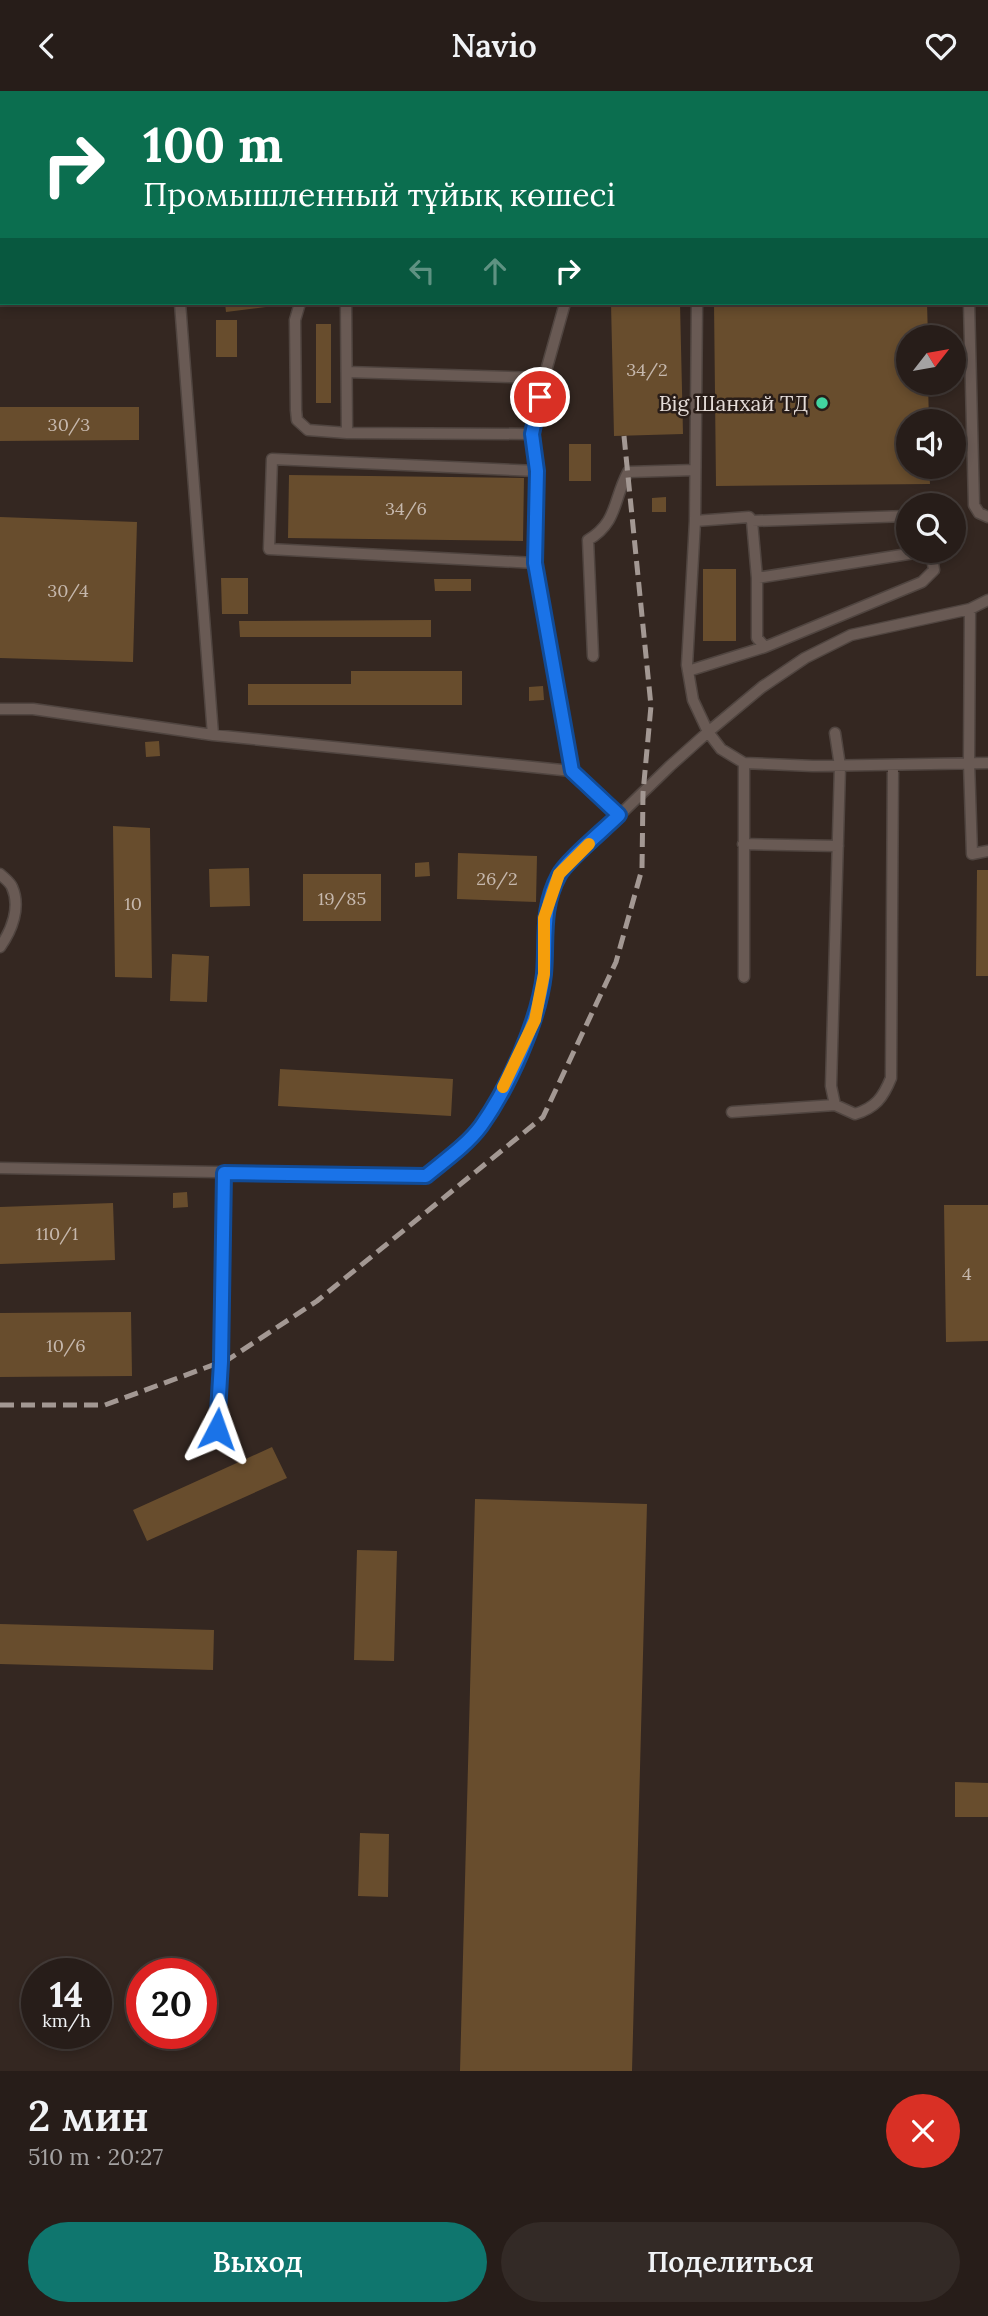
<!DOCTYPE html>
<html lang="ru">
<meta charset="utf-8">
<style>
body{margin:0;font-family:Lora,serif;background:#332a26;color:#f1f3f6;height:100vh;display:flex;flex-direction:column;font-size:26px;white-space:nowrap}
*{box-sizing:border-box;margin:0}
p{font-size:23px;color:#a4a2a2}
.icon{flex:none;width:38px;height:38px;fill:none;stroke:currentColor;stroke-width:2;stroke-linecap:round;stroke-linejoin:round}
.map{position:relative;height:1980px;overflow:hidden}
.details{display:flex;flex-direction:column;background:#271d19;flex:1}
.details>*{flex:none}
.top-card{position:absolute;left:0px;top:0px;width:989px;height:214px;box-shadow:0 4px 10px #0003,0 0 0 2px #433b38;background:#0b6e4f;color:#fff;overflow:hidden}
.needle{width:46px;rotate:59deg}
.buttons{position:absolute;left:896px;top:234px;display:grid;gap:14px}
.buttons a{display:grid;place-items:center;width:70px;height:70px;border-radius:50%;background:#271d19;box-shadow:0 4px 10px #0003,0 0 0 2px #433b38;font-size:35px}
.speed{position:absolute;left:21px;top:1867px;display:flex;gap:14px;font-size:35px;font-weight:700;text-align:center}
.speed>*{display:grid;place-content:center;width:91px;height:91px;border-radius:50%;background:#271d19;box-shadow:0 4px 10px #0003,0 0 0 2px #433b38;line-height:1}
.speed small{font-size:18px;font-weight:400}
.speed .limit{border:10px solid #d22;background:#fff;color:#111}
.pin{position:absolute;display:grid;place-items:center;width:60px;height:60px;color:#fff;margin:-30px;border:4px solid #fff;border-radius:50%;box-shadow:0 2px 7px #0007}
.me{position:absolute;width:77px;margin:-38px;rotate:4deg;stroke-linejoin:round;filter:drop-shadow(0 0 5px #0008)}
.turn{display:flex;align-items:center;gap:24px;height:147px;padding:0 28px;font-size:32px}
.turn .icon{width:91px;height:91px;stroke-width:2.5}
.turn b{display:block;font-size:49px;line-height:60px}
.lanes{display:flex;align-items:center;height:66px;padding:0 28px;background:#0003;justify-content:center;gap:35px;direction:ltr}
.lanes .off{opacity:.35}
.round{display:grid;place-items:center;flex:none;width:74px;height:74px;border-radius:37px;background:#332a26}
.headline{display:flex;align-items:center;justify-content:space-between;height:119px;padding:0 28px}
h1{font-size:42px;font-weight:600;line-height:52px}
.cta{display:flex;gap:14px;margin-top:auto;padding:14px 28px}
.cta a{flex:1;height:80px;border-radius:42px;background:#0f766e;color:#fff;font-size:28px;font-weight:600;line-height:80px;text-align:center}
.cta a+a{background:#332a26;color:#f1f3f6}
header{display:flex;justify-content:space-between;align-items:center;height:91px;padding:0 28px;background:#271d19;font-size:32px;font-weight:600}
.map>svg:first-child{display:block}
.building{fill:#684d2d}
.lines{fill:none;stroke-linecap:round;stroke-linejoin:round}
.service-casing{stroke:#504540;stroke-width:13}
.service{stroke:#695a54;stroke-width:10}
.rail{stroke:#a39893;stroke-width:5;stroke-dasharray:14 7;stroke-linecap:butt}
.route-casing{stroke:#114b97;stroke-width:18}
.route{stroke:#1a73e8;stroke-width:12}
.slow{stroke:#f59e0b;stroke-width:12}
.poi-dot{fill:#42d4a0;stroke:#291d18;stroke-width:2.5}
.labels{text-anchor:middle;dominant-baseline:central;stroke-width:5;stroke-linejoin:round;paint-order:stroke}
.number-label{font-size:18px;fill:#c6b8ad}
.poi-label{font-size:21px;fill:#e5dcd8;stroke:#291d18;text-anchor:end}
</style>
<header><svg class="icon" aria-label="back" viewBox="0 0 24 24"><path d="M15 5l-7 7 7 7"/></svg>Navio<svg class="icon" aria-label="heart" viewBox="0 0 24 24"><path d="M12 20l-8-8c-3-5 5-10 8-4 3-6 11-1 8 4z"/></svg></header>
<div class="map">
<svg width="988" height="1980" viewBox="0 0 988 1980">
<rect width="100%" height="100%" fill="#342721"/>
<path class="building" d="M 225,212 L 266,212 L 266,216 L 226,221 Z
M 611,212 L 680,212 L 683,343 L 614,345 Z
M 714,212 L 927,212 L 928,247 L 908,247 L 908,292 L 928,292 L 929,331 L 908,331 L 908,376 L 929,376 L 930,393 L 716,395 Z
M 216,229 L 237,229 L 237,266 L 216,266 Z
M 316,233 L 331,233 L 331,312 L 316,312 Z
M 0,316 L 139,316 L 139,349 L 0,350 Z
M 569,353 L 591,353 L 591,390 L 569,390 Z
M 289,384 L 524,387 L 523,450 L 288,447 Z
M 666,406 L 666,421 L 652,421 L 652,407 Z
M 0,426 L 137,431 L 133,571 L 0,567 Z
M 703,478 L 736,478 L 736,550 L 703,550 Z
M 221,487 L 248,487 L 248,523 L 222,523 Z
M 434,488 L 471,488 L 471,500 L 435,500 Z
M 431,529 L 431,546 L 240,546 L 239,530 Z
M 351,580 L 462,580 L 462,614 L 248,614 L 248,593 L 351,593 Z
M 543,595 L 544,609 L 529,610 L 529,596 Z
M 159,650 L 160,665 L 146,666 L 145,651 Z
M 113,735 L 150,737 L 152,887 L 115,886 Z
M 458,762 L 537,765 L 536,811 L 457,808 Z
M 429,771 L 430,785 L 415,786 L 415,772 Z
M 249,777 L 250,815 L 210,816 L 209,778 Z
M 977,779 L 988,779 L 988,885 L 976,885 Z
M 303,783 L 381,783 L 381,830 L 303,830 Z
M 172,863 L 209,865 L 207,911 L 170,910 Z
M 280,978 L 453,988 L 451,1025 L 278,1015 Z
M 187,1101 L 188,1116 L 173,1117 L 173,1102 Z
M 113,1112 L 115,1169 L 0,1173 L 0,1116 Z
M 944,1114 L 988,1114 L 988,1250 L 946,1251 Z
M 131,1221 L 132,1285 L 0,1286 L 0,1222 Z
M 272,1356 L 287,1387 L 147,1450 L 133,1419 Z
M 475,1408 L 647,1413 L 632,1980 L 460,1980 Z
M 357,1459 L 397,1460 L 394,1570 L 354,1569 Z
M 0,1533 L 214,1539 L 213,1579 L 0,1573 Z
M 955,1691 L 988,1692 L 988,1726 L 955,1726 Z
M 360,1742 L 389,1743 L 388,1806 L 358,1805 Z"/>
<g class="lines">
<g class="service-casing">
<path id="service" d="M 964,0 L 964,2
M 574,2 L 574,0
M 700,2 L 700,0
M 180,212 L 213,644
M 300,212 L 295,229 L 296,319 L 297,329 L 308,339 L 347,342 L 532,343
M 346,212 L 347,342
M 969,212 L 974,414 L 979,422 L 988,426
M 347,281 L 544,287
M 537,380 L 532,343 L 544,287 L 565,212
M 695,430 L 687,574 L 693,609 L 708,641 L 721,658 L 744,672 L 813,675 L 988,672
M 752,430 L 908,425
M 535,472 L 269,458 L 272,368 L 537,380 L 535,472 L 572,680
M 757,487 L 927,460
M 970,518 L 969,672 L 972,763 L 988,760
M 765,556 L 922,491 L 934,479 L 931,460
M 593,565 L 588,449 C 618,431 613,409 628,381 L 695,379
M 688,580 L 765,556 L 757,547 L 757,487 L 752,430 L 749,426 L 695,430 L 697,212
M 0,618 L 33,618 L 213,644 L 572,680 L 619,724
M 835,642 L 840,675 L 831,995 L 835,1014 L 855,1023 C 875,1017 883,1007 891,987 L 893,674
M 744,672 L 744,886
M 743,753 L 838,755
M 0,783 C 4,787 10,791 12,796 C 21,816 12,839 0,856
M 732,1021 L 835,1014
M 0,1077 L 426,1085 L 480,1036 L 509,986 L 535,929 L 544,883 L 544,826 L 559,783 L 670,675 L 708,641 L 762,596 L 805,567 L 851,544 L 970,518 L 988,509
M 217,1338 L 221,1271 L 224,1082"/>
</g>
<use href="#service" class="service"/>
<path class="rail" d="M 0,1314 L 105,1314 L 229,1268 L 317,1210 L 543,1026 L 616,871 L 642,778 L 643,702 L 651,615 L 624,345"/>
</g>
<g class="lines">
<g class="route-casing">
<path id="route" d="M 217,1338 L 221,1271 L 224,1082 L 426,1085 C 444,1070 467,1054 481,1035 C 508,997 539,930 544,883 C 547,849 541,817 559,784 C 566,770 605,738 619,724 L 572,680 L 535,472 L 537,380 L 532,343 L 540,306"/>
</g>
<use href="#route" class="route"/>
<path class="slow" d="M 503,996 L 535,929 L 544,883 L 544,827 L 559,783 L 589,753"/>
</g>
<circle class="poi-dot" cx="822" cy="312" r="7"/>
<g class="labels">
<g class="number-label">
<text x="647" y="278">34/2</text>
<text x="69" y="333">30/3</text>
<text x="406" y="417">34/6</text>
<text x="68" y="499">30/4</text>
<text x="497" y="787">26/2</text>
<text x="342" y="807">19/85</text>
<text x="133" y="812">10</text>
<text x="57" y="1142">110/1</text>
<text x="967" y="1182">4</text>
<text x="66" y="1254">10/6</text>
</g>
<g class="poi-label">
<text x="808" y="312">Big Шанхай ТД</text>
</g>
</g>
</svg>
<div class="buttons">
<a><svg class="needle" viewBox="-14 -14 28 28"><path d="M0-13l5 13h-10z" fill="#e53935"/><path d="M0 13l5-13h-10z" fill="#a4a2a2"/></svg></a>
<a><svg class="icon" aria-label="sound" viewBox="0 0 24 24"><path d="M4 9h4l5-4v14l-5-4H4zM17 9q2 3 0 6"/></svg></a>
<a><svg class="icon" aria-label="search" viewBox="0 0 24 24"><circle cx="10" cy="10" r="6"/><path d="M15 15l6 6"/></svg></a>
</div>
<div class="speed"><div>14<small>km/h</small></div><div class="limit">20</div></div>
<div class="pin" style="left:540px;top:306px;background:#d93025"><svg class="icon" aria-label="arrive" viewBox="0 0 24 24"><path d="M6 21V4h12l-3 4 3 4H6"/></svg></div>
<svg class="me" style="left:217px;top:1338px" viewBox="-20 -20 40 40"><path d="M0-17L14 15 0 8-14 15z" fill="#1a73e8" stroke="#fff" stroke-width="4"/></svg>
<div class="top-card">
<div class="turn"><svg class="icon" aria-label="right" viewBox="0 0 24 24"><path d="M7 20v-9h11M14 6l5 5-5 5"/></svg><div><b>100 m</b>Промышленный тұйық көшесі</div></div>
<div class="lanes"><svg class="icon off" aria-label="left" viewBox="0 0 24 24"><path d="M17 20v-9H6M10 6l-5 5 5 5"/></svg><svg class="icon off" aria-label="ahead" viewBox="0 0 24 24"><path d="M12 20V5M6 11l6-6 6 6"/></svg><svg class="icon" aria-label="right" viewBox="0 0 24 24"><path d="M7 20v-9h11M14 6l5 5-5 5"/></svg></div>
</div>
</div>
<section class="details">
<div class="headline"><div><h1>2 мин</h1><p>510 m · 20:27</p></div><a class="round" style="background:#d93025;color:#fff"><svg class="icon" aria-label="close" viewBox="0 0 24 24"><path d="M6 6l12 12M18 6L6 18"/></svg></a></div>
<div class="cta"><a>Выход</a><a>Поделиться</a></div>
</section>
